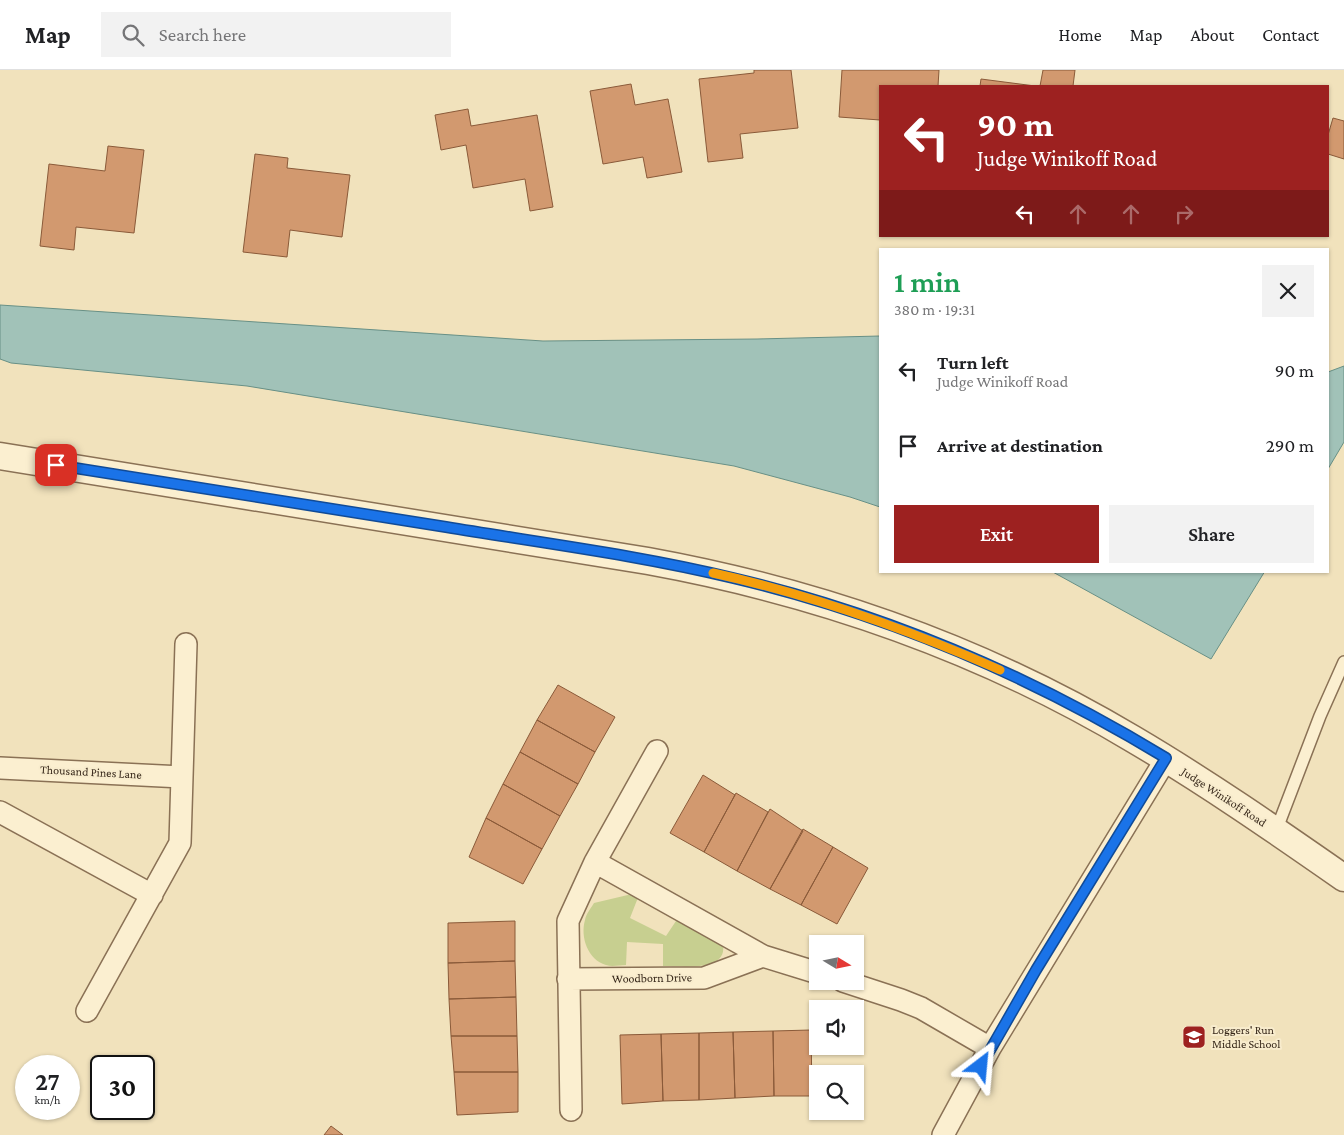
<!DOCTYPE html>
<meta charset="utf-8">
<style>
body{margin:0;font-family:"Crimson Pro",serif;background:#f2f2f2;color:#202124;height:100vh;display:flex;flex-direction:column;font-size:19px;white-space:nowrap}
*{box-sizing:border-box;margin:0}
p{font-size:16px;color:#757577}
.icon{flex:none;width:28px;height:28px;fill:none;stroke:currentColor;stroke-width:2;stroke-linecap:round;stroke-linejoin:round}
.map{position:relative;flex:1;overflow:hidden}
.sheet{position:absolute;left:879px;top:178px;width:450px;height:325px;display:flex;flex-direction:column;background:#fff;border-radius:0px;box-shadow:0 1px 4px #0004}
.sheet>*{flex:none}
.top-card{position:absolute;left:879px;top:15px;width:450px;height:152px;border-radius:0px;box-shadow:0 1px 4px #0004;background:#9d2120;color:#fff;overflow:hidden}
.needle{width:32px;rotate:100deg}
.tools{position:absolute;left:809px;top:865px;display:grid;gap:10px}
.tools a{display:grid;place-items:center;width:55px;height:55px;border-radius:0px;background:#fff;box-shadow:0 1px 4px #0004;font-size:25px}
.speed{position:absolute;left:15px;top:985px;display:flex;gap:10px;font-size:25px;font-weight:700;text-align:center}
.speed>*{display:grid;place-content:center;width:65px;height:65px;border-radius:50%;background:#fff;box-shadow:0 1px 4px #0004;line-height:1}
.speed small{font-size:12px;font-weight:400}
.speed .limit{border:2px solid #111;border-radius:8px;background:#fff;color:#111}
.pin{position:absolute;display:grid;place-items:center;width:42px;height:42px;color:#fff;margin:-21px;border-radius:10px;box-shadow:0 2px 8px #0006}
.me{position:absolute;width:55px;margin:-28px;rotate:29deg;stroke-linejoin:round;filter:drop-shadow(0 0 4px #0008)}
.turn{display:flex;align-items:center;gap:18px;height:105px;padding:0 15px;font-size:22px}
.turn .icon{width:65px;height:65px;stroke-width:2.5}
.turn b{display:block;font-size:35px;line-height:42px}
.lanes{display:flex;align-items:center;height:48px;padding:0 15px;background:#0003;justify-content:center;gap:25px;direction:ltr}
.lanes .off{opacity:.35}
.round{display:grid;place-items:center;flex:none;width:52px;height:52px;border-radius:0px;background:#f2f2f2}
.overview{display:flex;align-items:center;justify-content:space-between;height:85px;padding:0 15px}
h1{font-size:30px;font-weight:600;line-height:38px;color:#1e9e55}
.action{display:flex;gap:10px;margin-top:auto;padding:10px 15px}
.action a{flex:1;height:58px;border-radius:0px;background:#9d2120;color:#fff;font-size:20px;font-weight:600;line-height:58px;text-align:center}
.action a+a{background:#f2f2f2;color:#202124}
ul{padding:0;list-style:none}
li{display:flex;align-items:center;gap:15px;height:75px;padding:0 15px}
li div{flex:1}
li b{display:block;font-size:19px}
li em{font-style:normal}
header{display:flex;align-items:center;gap:30px;box-sizing:border-box;height:70px;padding:0 25px;background:#fff;border-bottom:1px solid #e0e0e0}
header strong{font-size:24px}
nav{display:flex;gap:28px;margin-inline-start:auto;font-size:18px}
.search{width:350px;height:45px;background:#f2f2f2;display:flex;align-items:center;gap:12px;box-sizing:border-box;padding:0 18px;border-radius:0px;color:#757577;font-size:19px}
.map>svg:first-child{display:block}
.green{fill:#c7cf90}
.water{fill:#a1c2b8;stroke:#689086}
.building{fill:#d2996f;stroke:#8a5a39}
.lines{fill:none;stroke-linecap:round;stroke-linejoin:round}
.service-casing{stroke:#8a7155;stroke-width:14}
.minor-casing{stroke:#8a7155;stroke-width:24}
.tertiary-casing{stroke:#8a7155;stroke-width:29}
.service{stroke:#fbefd0;stroke-width:11}
.minor{stroke:#fbefd0;stroke-width:21}
.tertiary{stroke:#fbefd0;stroke-width:26}
.route-casing{stroke:#114b97;stroke-width:12}
.route{stroke:#1a73e8;stroke-width:9}
.slow{stroke:#f59e0b;stroke-width:9}
.labels{text-anchor:middle;dominant-baseline:central;stroke-width:4;stroke-linejoin:round;paint-order:stroke}
.street-label{font-size:12px;fill:#38291b;stroke:#f8eccd}
.poi-label{font-size:12px;fill:#38291b;stroke:#f8eccd;text-anchor:start}
</style>
<header>
<strong>Map</strong>
<div class="search"><svg class="icon" aria-label="search" viewBox="0 0 24 24"><circle cx="10" cy="10" r="6"/><path d="M15 15l6 6"/></svg>Search here</div>
<nav><a>Home</a><a>Map</a><a>About</a><a>Contact</a></nav>
</header>
<div class="map">
<svg width="1344" height="1065" viewBox="0 0 1344 1065">
<rect width="100%" height="100%" fill="#f1e2bc"/>
<path class="green" d="M 632,824 L 639,825 L 630,848 L 666,866 L 678,848 L 722,871 C 732,903 681,896 663,896 L 663,874 L 627,872 L 626,895 C 620,895 612,897 606,895 C 588,890 580,867 585,850 C 586,844 591,838 594,833 Z"/>
<path class="water" d="M 0,235 L 543,271 L 757,269 L 880,266 L 880,437 L 850,427 L 734,396 L 247,316 L 11,293 L 0,289 Z
M 1344,296 L 1344,372 L 1328,399 L 1328,302 Z
M 1051,501 L 1265,501 L 1211,589 Z"/>
<path class="building" d="M 754,0 L 791,0 L 798,58 L 740,64 L 743,88 L 708,92 L 699,9 L 754,3 Z
M 842,0 L 939,0 L 938,16 L 880,16 L 880,50 L 839,47 Z
M 1043,0 L 1075,0 L 1073,16 L 1040,16 Z
M 981,9 L 1035,16 L 980,16 Z
M 631,14 L 635,35 L 668,29 L 682,102 L 647,108 L 643,87 L 603,94 L 590,21 Z
M 468,39 L 471,56 L 537,45 L 553,137 L 530,141 L 525,109 L 473,118 L 466,75 L 441,80 L 435,45 Z
M 1333,48 L 1344,51 L 1344,89 L 1328,84 L 1328,65 Z
M 108,76 L 144,80 L 134,163 L 76,157 L 74,180 L 40,176 L 49,94 L 105,101 Z
M 255,84 L 288,88 L 287,98 L 350,105 L 342,167 L 290,160 L 287,187 L 243,182 Z
M 558,615 L 615,647 L 595,682 L 537,650 Z
M 537,650 L 595,682 L 578,714 L 520,682 Z
M 520,682 L 578,714 L 560,746 L 503,714 Z
M 703,705 L 735,725 L 704,782 L 670,763 Z
M 503,714 L 560,746 L 542,779 L 486,748 Z
M 736,723 L 768,742 L 737,801 L 704,782 Z
M 770,739 L 803,761 L 770,819 L 737,801 Z
M 486,748 L 542,779 L 523,814 L 469,787 Z
M 803,759 L 833,777 L 801,835 L 770,819 Z
M 833,777 L 868,798 L 837,854 L 801,835 Z
M 515,851 L 515,891 L 448,893 L 448,853 Z
M 515,891 L 516,927 L 449,929 L 448,893 Z
M 516,927 L 517,966 L 451,966 L 449,929 Z
M 811,960 L 812,1026 L 774,1026 L 773,961 Z
M 773,961 L 774,1026 L 735,1028 L 733,962 Z
M 733,962 L 735,1028 L 699,1030 L 699,963 Z
M 699,963 L 699,1030 L 663,1031 L 661,964 Z
M 661,964 L 663,1031 L 622,1034 L 620,965 Z
M 451,966 L 517,966 L 518,1002 L 454,1002 Z
M 454,1002 L 518,1002 L 518,1042 L 457,1045 Z
M 331,1056 L 343,1065 L 324,1065 Z"/>
<g class="lines">
<g class="service-casing">
<path id="service" d="M 1276,761 L 1320,646 L 1344,592"/>
</g>
<g class="minor-casing">
<path id="minor" d="M 0,698 L 182,707
M 0,742 L 152,825
M 595,792 L 763,886 L 818,903
M 568,909 L 704,908 L 763,886
M 843,911 L 901,930 L 921,938 L 990,978
M 87,941 L 180,773 L 186,574
M 571,1040 L 568,851 L 595,792 L 657,681
M 943,1065 L 990,978 L 1166,689"/>
</g>
<g class="tertiary-casing">
<path id="tertiary" d="M 0,386 L 648,491 C 818,522 984,580 1133,669 C 1206,712 1275,760 1344,808"/>
</g>
<use href="#service" class="service"/>
<use href="#minor" class="minor"/>
<use href="#tertiary" class="tertiary"/>
</g>
<g class="lines">
<g class="route-casing">
<path id="route" d="M 56,395 C 186,415 316,436 446,457 C 542,473 638,485 733,508 C 886,544 1031,606 1166,688 L 1036,900 L 981,996"/>
</g>
<use href="#route" class="route"/>
<path class="slow" d="M 713,503 C 812,525 907,559 1000,600"/>
</g>
<defs>
<g id="school-square" transform="scale(1.25)"><rect x="-9" y="-9" width="18" height="18" rx="4" fill="#9d2120" stroke="#f8eccd"/><path d="M0-5L7-2L0 1L-7-2ZM-4 1L0 2.5L4 1V4Q0 6-4 4Z" fill="#fff"/></g>
</defs>
<g fill-rule="evenodd">
<use href="#school-square" x="1194" y="967"/>
</g>
<g class="labels">
<g class="street-label">
<text transform="translate(91 702) rotate(3)">Thousand Pines Lane</text>
<text transform="translate(1224 727) rotate(33)">Judge Winikoff Road</text>
<text transform="translate(652 908) rotate(-1)">Woodborn Drive</text>
</g>
<g class="poi-label">
<text x="1212" y="960">Loggers' Run<tspan x="1212" dy="14">Middle School</tspan></text>
</g>
</g>
</svg>
<div class="tools">
<a><svg class="needle" viewBox="-14 -14 28 28"><path d="M0-13l5 13h-10z" fill="#e53935"/><path d="M0 13l5-13h-10z" fill="#757577"/></svg></a>
<a><svg class="icon" aria-label="sound" viewBox="0 0 24 24"><path d="M4 9h4l5-4v14l-5-4H4zM17 9q2 3 0 6"/></svg></a>
<a><svg class="icon" aria-label="search" viewBox="0 0 24 24"><circle cx="10" cy="10" r="6"/><path d="M15 15l6 6"/></svg></a>
</div>
<div class="speed"><div>27<small>km/h</small></div><div class="limit">30</div></div>
<div class="pin" style="left:56px;top:395px;background:#d93025"><svg class="icon" aria-label="arrive" viewBox="0 0 24 24"><path d="M6 21V4h12l-3 4 3 4H6"/></svg></div>
<svg class="me" style="left:981px;top:996px" viewBox="-20 -20 40 40"><path d="M0-17L14 15 0 8-14 15z" fill="#1a73e8" stroke="#fff" stroke-width="4"/></svg>
<div class="top-card">
<div class="turn"><svg class="icon" aria-label="left" viewBox="0 0 24 24"><path d="M17 20v-9H6M10 6l-5 5 5 5"/></svg><div><b>90 m</b>Judge Winikoff Road</div></div>
<div class="lanes"><svg class="icon" aria-label="left" viewBox="0 0 24 24"><path d="M17 20v-9H6M10 6l-5 5 5 5"/></svg><svg class="icon off" aria-label="ahead" viewBox="0 0 24 24"><path d="M12 20V5M6 11l6-6 6 6"/></svg><svg class="icon off" aria-label="ahead" viewBox="0 0 24 24"><path d="M12 20V5M6 11l6-6 6 6"/></svg><svg class="icon off" aria-label="right" viewBox="0 0 24 24"><path d="M7 20v-9h11M14 6l5 5-5 5"/></svg></div>
</div>
<section class="sheet">
<div class="overview"><div><h1>1 min</h1><p>380 m · 19:31</p></div><a class="round"><svg class="icon" aria-label="close" viewBox="0 0 24 24"><path d="M6 6l12 12M18 6L6 18"/></svg></a></div>
<ul>
<li><svg class="icon" aria-label="left" viewBox="0 0 24 24"><path d="M17 20v-9H6M10 6l-5 5 5 5"/></svg><div><b>Turn left</b><p>Judge Winikoff Road</p></div><em>90 m</em></li>
<li><svg class="icon" aria-label="arrive" viewBox="0 0 24 24"><path d="M6 21V4h12l-3 4 3 4H6"/></svg><div><b>Arrive at destination</b></div><em>290 m</em></li>
</ul>
<div class="action"><a>Exit</a><a>Share</a></div>
</section>
</div>
